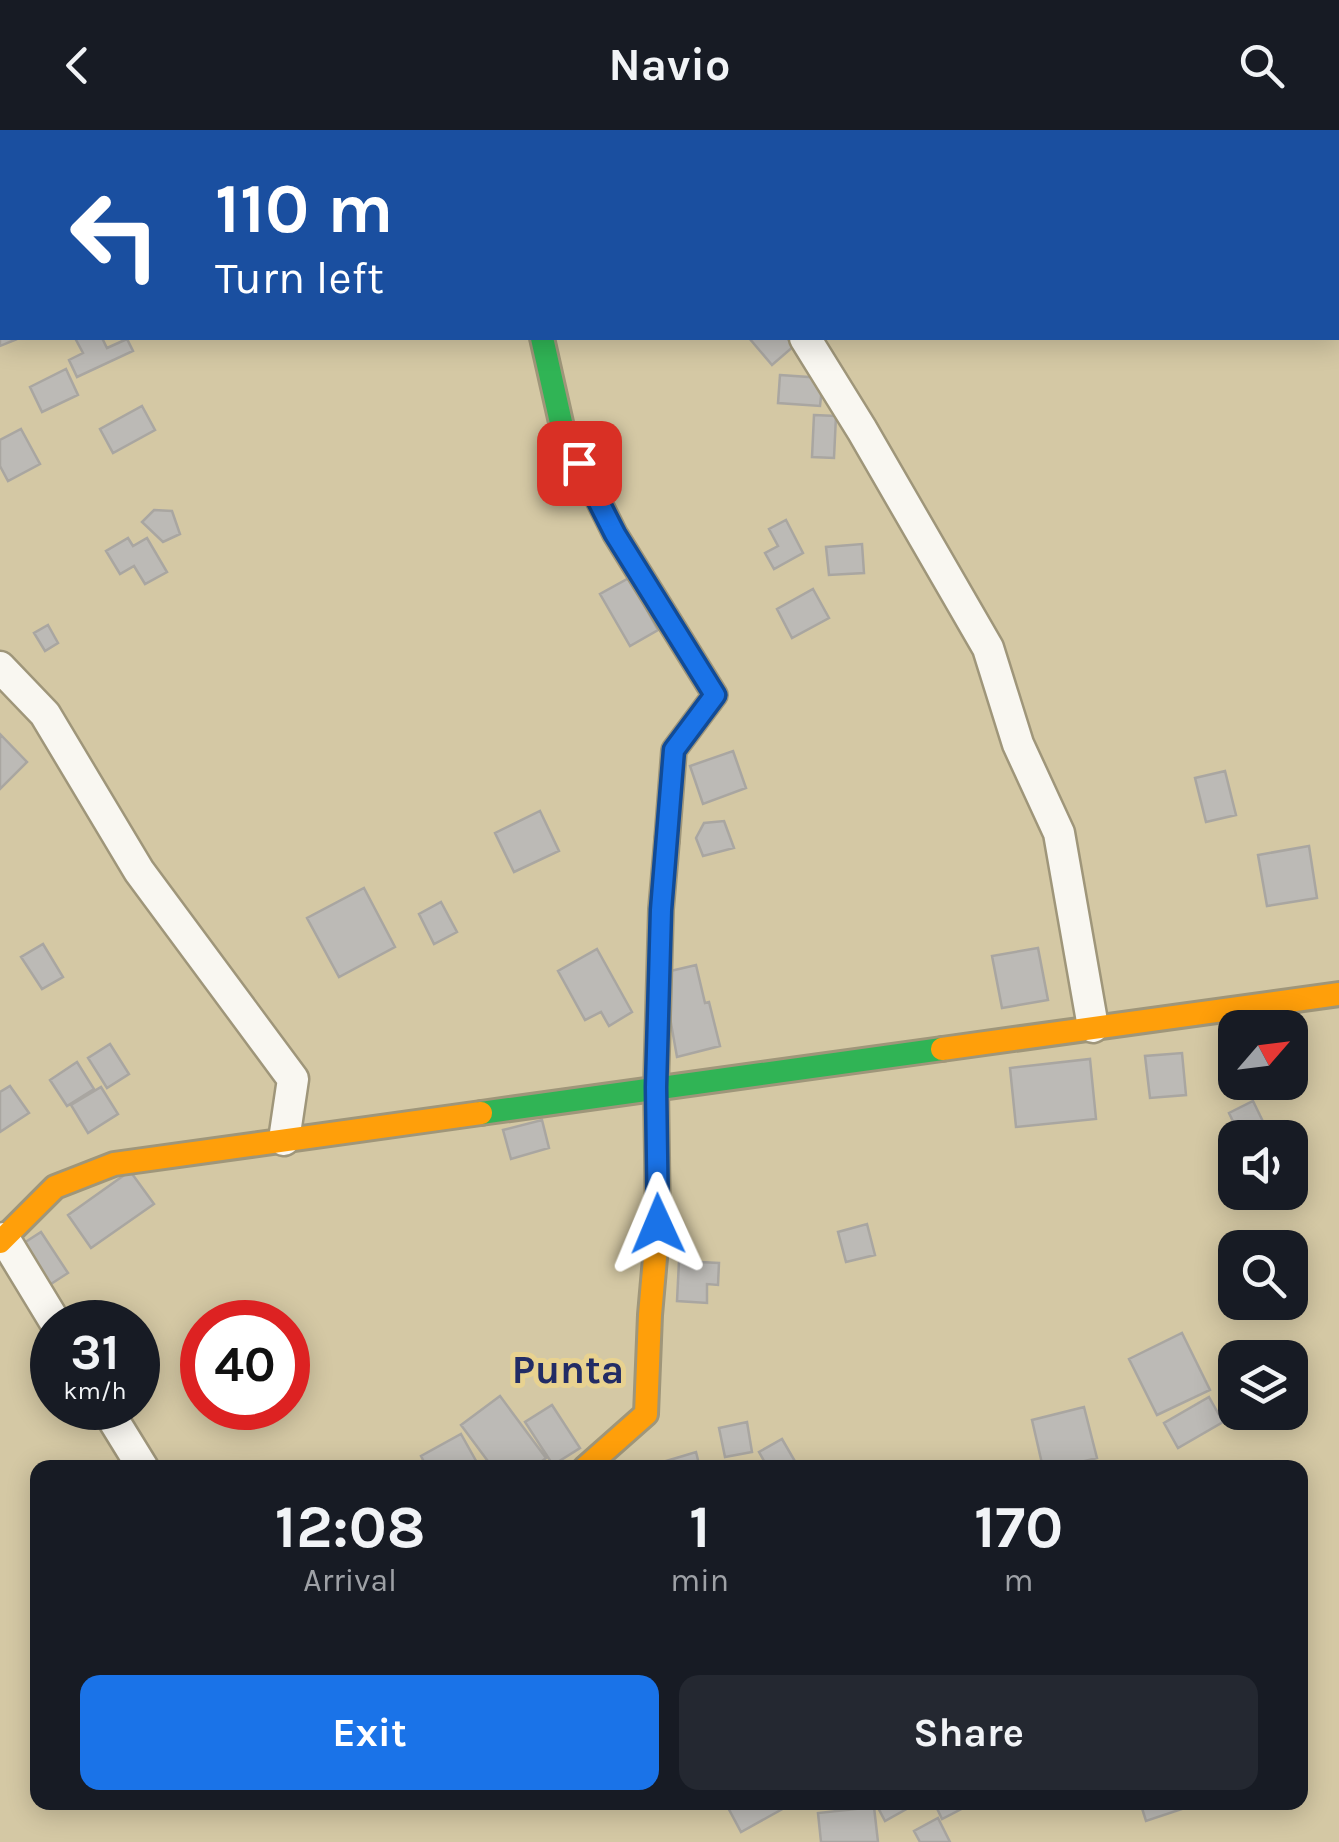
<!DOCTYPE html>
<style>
body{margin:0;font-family:Karla,sans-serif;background:#242831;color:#f1f3f6;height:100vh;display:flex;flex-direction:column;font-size:38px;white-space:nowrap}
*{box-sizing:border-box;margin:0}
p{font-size:32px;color:#9ea1a6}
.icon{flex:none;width:55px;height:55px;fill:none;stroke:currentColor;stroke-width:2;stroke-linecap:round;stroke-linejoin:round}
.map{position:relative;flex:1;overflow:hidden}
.panel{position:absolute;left:30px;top:1330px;width:1278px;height:350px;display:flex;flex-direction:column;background:#171b24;border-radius:20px;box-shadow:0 5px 25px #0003}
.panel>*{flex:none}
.guide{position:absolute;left:0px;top:0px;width:1340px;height:210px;box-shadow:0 5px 25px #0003;background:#1a4fa0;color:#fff;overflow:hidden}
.needle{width:65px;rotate:62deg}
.buttons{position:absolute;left:1218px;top:880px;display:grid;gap:20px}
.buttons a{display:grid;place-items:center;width:90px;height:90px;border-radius:20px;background:#171b24;box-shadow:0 5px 25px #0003;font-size:50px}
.speed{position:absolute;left:30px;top:1170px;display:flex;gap:20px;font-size:50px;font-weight:700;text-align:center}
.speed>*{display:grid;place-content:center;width:130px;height:130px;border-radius:50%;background:#171b24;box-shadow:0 5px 25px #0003;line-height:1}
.speed small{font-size:25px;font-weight:400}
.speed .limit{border:15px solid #d22;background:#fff;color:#111}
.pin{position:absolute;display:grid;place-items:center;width:85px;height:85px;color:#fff;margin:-42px;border-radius:20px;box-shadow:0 5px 15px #0006}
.me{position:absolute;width:110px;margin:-55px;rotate:359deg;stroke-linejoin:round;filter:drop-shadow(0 0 8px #0008)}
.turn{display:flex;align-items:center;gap:35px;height:210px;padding:0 50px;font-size:45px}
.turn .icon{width:130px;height:130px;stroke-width:2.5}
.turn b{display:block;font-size:70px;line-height:85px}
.eta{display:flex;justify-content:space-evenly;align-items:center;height:170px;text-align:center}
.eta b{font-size:60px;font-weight:700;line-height:70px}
.button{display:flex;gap:20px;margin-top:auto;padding:20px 50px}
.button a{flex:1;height:115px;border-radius:20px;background:#1a73e8;color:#fff;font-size:40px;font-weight:700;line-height:115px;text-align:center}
.button a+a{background:#242831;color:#f1f3f6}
header{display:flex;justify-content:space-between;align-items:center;height:130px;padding:0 50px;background:#171b24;font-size:45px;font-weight:700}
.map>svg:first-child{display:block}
.building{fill:#bcbab6;stroke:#a9a6a1;stroke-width:2.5}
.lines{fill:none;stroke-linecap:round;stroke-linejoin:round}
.street-casing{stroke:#9f967a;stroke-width:35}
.fast-casing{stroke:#9f967a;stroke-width:28}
.slow-casing{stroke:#9f967a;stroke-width:28}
.path{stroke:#c8c5b9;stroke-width:6;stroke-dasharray:2.5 8;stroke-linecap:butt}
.street{stroke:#f9f7f1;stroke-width:30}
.fast{stroke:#30b455;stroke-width:22}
.slow{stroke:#ff9f0a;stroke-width:22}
.route-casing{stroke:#114b97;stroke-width:25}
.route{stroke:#1a73e8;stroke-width:18}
.labels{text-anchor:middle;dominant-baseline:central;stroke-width:10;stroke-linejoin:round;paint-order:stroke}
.quarter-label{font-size:40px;font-weight:bold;fill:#222c65;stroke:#e8d290}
</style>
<header><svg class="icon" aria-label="back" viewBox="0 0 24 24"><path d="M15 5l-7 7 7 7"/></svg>Navio<svg class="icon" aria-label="search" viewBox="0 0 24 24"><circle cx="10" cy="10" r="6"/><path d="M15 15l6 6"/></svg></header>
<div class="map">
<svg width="1339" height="1712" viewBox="0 0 1339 1712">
<rect width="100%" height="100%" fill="#d4c8a4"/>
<path class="building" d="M 2,183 L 2,208 L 17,209 L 0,216 L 0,184 Z
M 75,208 L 102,208 L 107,218 L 127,209 L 133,221 L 77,247 L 69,230 L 83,223 Z
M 749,208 L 787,208 L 794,216 L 772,235 Z
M 66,239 L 78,265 L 42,282 L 30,257 Z
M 780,245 L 823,248 L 820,276 L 778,273 Z
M 142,276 L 155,300 L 113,323 L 100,299 Z
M 814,285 L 836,286 L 834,328 L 812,327 Z
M 21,299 L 40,334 L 8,351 L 0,336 L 0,310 Z
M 154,380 L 172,381 L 180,404 L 163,412 L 142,392 Z
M 786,390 L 803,423 L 774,439 L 765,423 L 778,416 L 769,399 Z
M 128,408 L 133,416 L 147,408 L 167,442 L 145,454 L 134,436 L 120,444 L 106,421 Z
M 862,414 L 864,443 L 829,445 L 826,417 Z
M 629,448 L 658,500 L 630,516 L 600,464 Z
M 813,459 L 829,488 L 792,508 L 777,479 Z
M 48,495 L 58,513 L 45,521 L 34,503 Z
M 0,604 L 27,632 L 0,659 Z
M 733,621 L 746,658 L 703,674 L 690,636 Z
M 1225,641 L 1236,685 L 1206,692 L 1195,648 Z
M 540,681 L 559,721 L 514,742 L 495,703 Z
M 724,691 L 734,718 L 703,726 L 696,708 L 704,693 Z
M 1309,716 L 1317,768 L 1267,776 L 1258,725 Z
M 364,758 L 395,817 L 339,847 L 307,788 Z
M 441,772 L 457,802 L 434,814 L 419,784 Z
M 43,814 L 63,847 L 42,859 L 21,827 Z
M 1038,818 L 1048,870 L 1002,878 L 992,826 Z
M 597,819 L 632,882 L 609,896 L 601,882 L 585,890 L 558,841 Z
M 696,835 L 705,873 L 709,872 L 720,916 L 677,927 L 662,843 Z
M 110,914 L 129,944 L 107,958 L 88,928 Z
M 1182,923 L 1186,965 L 1150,968 L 1145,926 Z
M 1090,929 L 1096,989 L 1016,997 L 1010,938 Z
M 77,932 L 94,959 L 67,976 L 50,950 Z
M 10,956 L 29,983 L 0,1002 L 0,962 Z
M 101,957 L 118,984 L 88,1003 L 71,975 Z
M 1253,971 L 1271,1008 L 1241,1008 L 1229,983 Z
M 542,990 L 549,1018 L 511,1029 L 503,1000 Z
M 130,1041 L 154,1074 L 91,1118 L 68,1085 Z
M 867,1094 L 875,1125 L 846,1132 L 838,1102 Z
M 41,1102 L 68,1143 L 40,1161 L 13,1120 Z
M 679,1131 L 719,1133 L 718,1155 L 707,1154 L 707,1173 L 677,1171 Z
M 1182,1203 L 1210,1260 L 1157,1285 L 1129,1229 Z
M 500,1266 L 546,1328 L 533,1338 L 493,1338 L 461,1295 Z
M 1209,1267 L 1223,1292 L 1178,1318 L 1164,1293 Z
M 552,1275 L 580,1318 L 553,1335 L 525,1292 Z
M 1084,1277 L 1097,1328 L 1057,1338 L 1043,1338 L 1032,1290 Z
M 747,1292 L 752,1322 L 725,1327 L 719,1298 Z
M 461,1304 L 480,1338 L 427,1338 L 421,1326 Z
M 782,1309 L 796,1333 L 788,1338 L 768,1338 L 759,1322 Z
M 696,1322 L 700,1338 L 664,1338 L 663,1332 Z
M 725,1672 L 795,1672 L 741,1702 Z
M 875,1672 L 919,1672 L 885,1691 Z
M 934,1672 L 975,1672 L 942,1689 Z
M 1140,1672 L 1180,1672 L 1182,1679 L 1146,1691 Z
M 874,1677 L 878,1712 L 821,1712 L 818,1683 Z
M 938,1688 L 950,1712 L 920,1712 L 914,1701 Z"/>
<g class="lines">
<g class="street-casing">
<path id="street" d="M 502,0 L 502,2
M 676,0 L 677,2
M 805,208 L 862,300 L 988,518 L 1018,614 L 1059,703 L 1093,897
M 0,537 L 45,584 L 139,741 L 293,949 L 284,1010
M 4,1108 L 55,1192
M 106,1278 L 143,1338"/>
</g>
<g class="fast-casing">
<path id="fast" d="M 542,208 L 562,297 L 615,404 L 715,565 L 674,620 L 667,710
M 481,983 L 942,919"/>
</g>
<g class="slow-casing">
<path id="slow" d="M 942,919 L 1339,864
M 0,1112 L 55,1057 L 114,1034 L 481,983
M 585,1338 L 646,1284 L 650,1185 L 658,1094 L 656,957 L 661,779 L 667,710"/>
</g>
<path class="path" d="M 276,0 L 277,2"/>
<use href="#street" class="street"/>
<use href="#fast" class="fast"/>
<use href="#slow" class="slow"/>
</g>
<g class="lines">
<g class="route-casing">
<path id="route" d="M 579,333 L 615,404 L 715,565 L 674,620 L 661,780 L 656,957 L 658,1094"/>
</g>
<use href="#route" class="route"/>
</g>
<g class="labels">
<g class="quarter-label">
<text x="568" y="1239">Punta</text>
</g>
</g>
</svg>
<div class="buttons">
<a><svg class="needle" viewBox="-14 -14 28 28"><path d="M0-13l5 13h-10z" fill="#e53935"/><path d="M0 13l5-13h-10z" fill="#9ea1a6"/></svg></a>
<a><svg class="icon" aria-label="sound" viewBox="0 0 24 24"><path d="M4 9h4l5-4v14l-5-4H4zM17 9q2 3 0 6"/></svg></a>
<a><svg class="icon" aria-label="search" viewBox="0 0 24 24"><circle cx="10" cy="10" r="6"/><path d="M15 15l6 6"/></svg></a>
<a><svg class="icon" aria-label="layers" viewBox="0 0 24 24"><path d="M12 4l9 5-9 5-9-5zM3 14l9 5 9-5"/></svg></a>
</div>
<div class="speed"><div>31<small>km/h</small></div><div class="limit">40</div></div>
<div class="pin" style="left:579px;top:333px;background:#d93025"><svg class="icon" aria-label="arrive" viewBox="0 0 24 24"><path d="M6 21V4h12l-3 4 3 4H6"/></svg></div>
<svg class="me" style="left:658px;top:1094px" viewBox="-20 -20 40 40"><path d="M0-17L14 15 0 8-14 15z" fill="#1a73e8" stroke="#fff" stroke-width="4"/></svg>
<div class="guide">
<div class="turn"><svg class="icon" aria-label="left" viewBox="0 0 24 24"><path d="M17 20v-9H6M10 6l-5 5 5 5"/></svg><div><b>110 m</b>Turn left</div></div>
</div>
<section class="panel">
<div class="eta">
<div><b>12:08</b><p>Arrival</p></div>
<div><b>1</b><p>min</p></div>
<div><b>170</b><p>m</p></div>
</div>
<div class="button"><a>Exit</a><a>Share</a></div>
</section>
</div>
